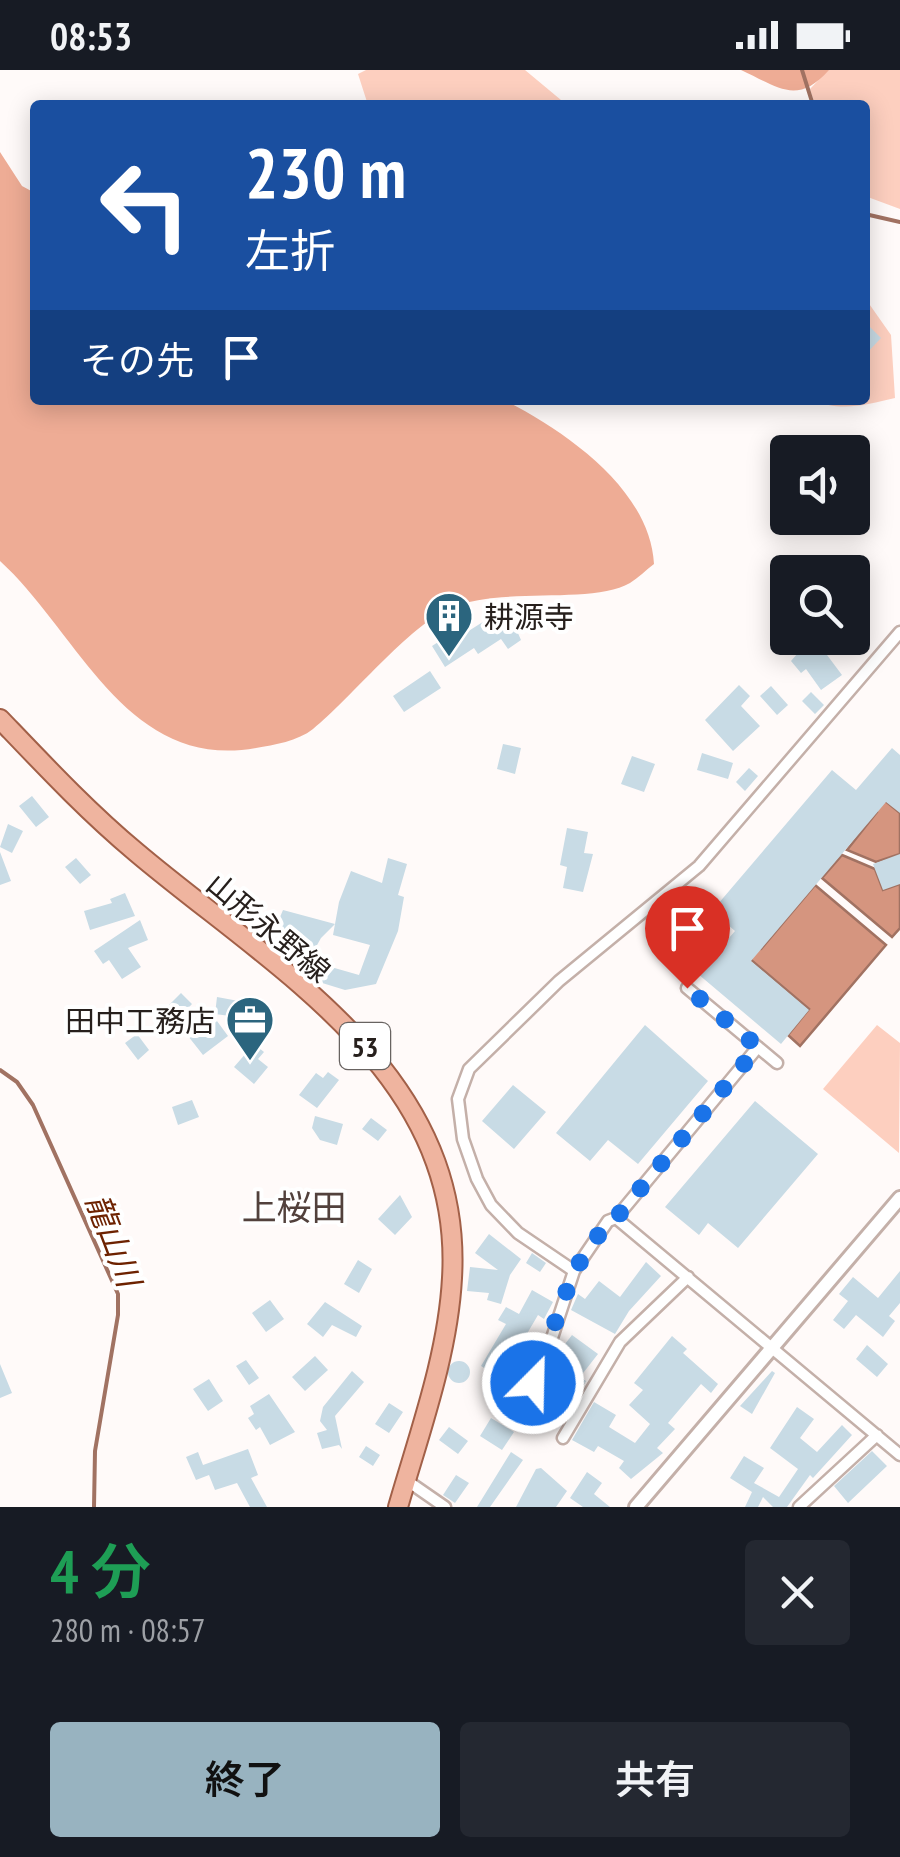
<!DOCTYPE html>
<html lang="ja">
<meta charset="utf-8">
<style>
body{margin:0;font-family:"PT Sans Narrow","Noto Sans JP",sans-serif;background:#242831;color:#f1f3f6;height:100vh;display:flex;flex-direction:column;font-size:38px;white-space:nowrap}
*{box-sizing:border-box;margin:0}
p{font-size:32px;color:#9ea1a6}
.icon{flex:none;width:55px;height:55px;fill:none;stroke:currentColor;stroke-width:2;stroke-linecap:round;stroke-linejoin:round}
.map{position:relative;height:1437px;overflow:hidden}
.drawer{display:flex;flex-direction:column;background:#171b24;flex:1}
.drawer>*{flex:none}
.hud{position:absolute;left:30px;top:30px;width:840px;height:305px;border-radius:10px;box-shadow:0 5px 25px #0003;background:#1a4fa0;color:#fff;overflow:hidden}
.controls{position:absolute;left:770px;top:365px;display:grid;gap:20px}
.controls a{display:grid;place-items:center;width:100px;height:100px;border-radius:10px;background:#171b24;box-shadow:0 5px 25px #0003;font-size:50px}
.pin{position:absolute;display:grid;place-items:center;width:85px;height:85px;color:#fff;margin:-102px -42px;border-radius:50% 50% 50% 0;rotate:-45deg;box-shadow:0 0 10px #0007}
.pin .icon{rotate:45deg}
.me{position:absolute;width:110px;margin:-55px;rotate:23deg;stroke-linejoin:round;filter:drop-shadow(0 0 8px #0008)}
.turn{display:flex;align-items:center;gap:35px;height:210px;padding:0 50px;font-size:45px}
.turn .icon{width:130px;height:130px;stroke-width:2.5}
.turn b{display:block;font-size:70px;line-height:85px}
.then{display:flex;align-items:center;height:95px;padding:0 50px;background:#0003;gap:20px;font-size:38px}
.round{display:grid;place-items:center;flex:none;width:105px;height:105px;border-radius:10px;background:#242831}
.head{display:flex;align-items:center;justify-content:space-between;height:170px;padding:0 50px}
h1{font-size:60px;font-weight:600;line-height:75px;color:#1e9e55}
.cta{display:flex;gap:20px;margin-top:auto;padding:20px 50px}
.cta a{flex:1;height:115px;border-radius:10px;background:#98b3c0;color:#111;font-size:40px;font-weight:600;line-height:115px;text-align:center}
.cta a+a{background:#242831;color:#f1f3f6}
.status{display:flex;justify-content:space-between;align-items:center;height:70px;padding:0 50px;background:#171b24;direction:ltr}
.status svg{height:28px;fill:currentColor}
.map>svg:first-child{display:block}
.green{fill:#fdcfbf}
.forest{fill:#eeac95}
.water{fill:#d5957f;stroke:#a17262;stroke-width:2.5}
.lines{fill:none;stroke-linecap:round;stroke-linejoin:round}
.stream{stroke:#a17262;stroke-width:4}
.building{fill:#c8dbe5}
.minor-casing{stroke:#c4b0a9;stroke-width:15}
.tertiary-casing{stroke:#c4b0a9;stroke-width:18}
.primary-casing{stroke:#a26048;stroke-width:22}
.minor{stroke:#fff;stroke-width:10}
.tertiary{stroke:#fff;stroke-width:12}
.primary{stroke:#efb49f;stroke-width:18}
.route{stroke:#1a73e8;stroke-width:18;stroke-dasharray:0 32.4}
.labels{text-anchor:middle;dominant-baseline:central;stroke-width:8;stroke-linejoin:round;paint-order:stroke}
.shield{fill:#fff;stroke:#686361;stroke-width:2.5}
.shield-label{font-size:28px;font-weight:bold;fill:#27201d}
.poi-label{font-size:30px;fill:#27201d;stroke:#fff;text-anchor:start}
.street-label{font-size:30px;fill:#27201d;stroke:#fff}
.water-label{font-size:32px;font-style:italic;fill:#6d2200;stroke:#fff}
.quarter-label{font-size:35px;fill:#52413c;stroke:#fff}
</style>
<div class="status"><b>08:53</b><svg viewBox="0 0 49 12"><path d="M0 12V9h3v3zM5 12V6h3v6zM10 12V3h3v9zM15 12V0h3v12zM26 1h20v11H26zM47 4h2v5h-2z"/></svg></div>
<div class="map">
<svg width="900" height="1437" viewBox="0 0 900 1437">
<rect width="100%" height="100%" fill="#fffaf9"/>
<path class="green" d="M 366,0 L 525,0 L 567,35 L 368,35 L 358,4 Z
M 828,0 L 900,0 L 900,139 L 865,126 L 865,35 L 815,35 L 810,19 Z
M 865,228 L 891,265 L 895,328 C 866,335 841,342 811,330 L 865,330 Z
M 877,955 L 900,973 L 899,1083 L 823,1019 Z"/>
<path class="forest" d="M 741,0 L 829,0 C 797,36 778,17 741,0 Z
M 0,82 L 22,116 L 35,123 L 35,330 L 504,330 C 565,361 650,419 654,494 C 646,500 638,508 630,513 C 593,535 502,516 450,538 C 409,556 350,629 313,659 C 298,671 274,675 256,678 C 126,701 79,563 0,491 Z"/>
<path class="water" d="M 872,720 L 900,743 L 900,784 L 876,792 L 847,780 L 877,742 Z
M 842,785 L 875,799 L 883,820 L 900,814 L 900,858 L 892,867 L 822,808 Z
M 815,815 L 886,875 L 800,976 L 788,965 L 809,939 L 737,878 L 761,879 Z"/>
<g class="lines">
<path class="stream" d="M 802,0 L 813,35
M 865,144 L 900,152
M 0,1000 L 17,1012 L 33,1035 L 118,1224 L 118,1245 L 95,1381 L 94,1437"/>
</g>
<path class="building" d="M 865,252 L 881,268 L 865,285 Z
M 497,543 L 500,548 L 509,543 L 521,570 L 508,579 L 501,569 L 478,584 L 474,578 L 445,597 L 432,576 L 463,556 L 467,562 Z
M 811,568 L 833,568 L 821,577 L 842,605 L 821,620 L 806,599 L 801,603 L 791,591 Z
M 430,601 L 441,618 L 404,642 L 393,626 Z
M 739,615 L 750,626 L 741,636 L 760,656 L 733,681 L 705,650 Z
M 771,616 L 788,635 L 777,645 L 760,626 Z
M 811,622 L 824,635 L 815,644 L 802,631 Z
M 503,674 L 521,678 L 515,704 L 497,699 Z
M 892,678 L 900,685 L 900,743 L 886,732 L 751,891 L 809,940 L 781,974 L 698,904 L 735,861 L 712,841 L 832,700 L 856,720 Z
M 702,683 L 733,693 L 728,709 L 697,700 Z
M 632,686 L 655,694 L 644,722 L 621,714 Z
M 749,698 L 758,706 L 745,721 L 736,712 Z
M 32,726 L 49,747 L 36,757 L 19,736 Z
M 8,754 L 23,761 L 12,783 L 0,777 Z
M 567,758 L 588,762 L 584,783 L 593,784 L 583,822 L 563,818 L 567,797 L 560,795 Z
M 0,782 L 11,811 L 0,815 Z
M 900,784 L 900,814 L 883,820 L 873,794 Z
M 76,788 L 91,805 L 80,814 L 65,797 Z
M 388,788 L 407,794 L 398,825 L 404,827 L 398,861 L 376,914 L 345,920 L 319,912 L 324,895 L 359,905 L 370,875 L 333,865 L 339,832 L 351,801 L 382,813 Z
M 125,823 L 135,846 L 90,860 L 84,841 L 112,833 L 110,829 Z
M 283,840 L 335,854 L 321,868 L 303,900 L 296,894 L 309,872 L 275,859 Z
M 140,850 L 148,870 L 128,878 L 141,897 L 122,909 L 109,890 L 103,894 L 94,881 Z
M 181,923 L 192,934 L 175,952 L 163,941 Z
M 217,927 L 270,937 L 268,951 L 215,944 Z
M 214,947 L 228,966 L 203,985 L 188,966 Z
M 645,955 L 708,1011 L 638,1094 L 608,1070 L 590,1091 L 556,1063 Z
M 137,964 L 149,980 L 138,990 L 125,973 Z
M 254,974 L 264,982 L 258,989 L 268,997 L 254,1014 L 234,997 Z
M 328,1002 L 339,1010 L 317,1038 L 299,1025 L 316,1003 L 323,1008 Z
M 513,1015 L 546,1042 L 514,1079 L 482,1051 Z
M 192,1030 L 199,1047 L 178,1055 L 172,1037 Z
M 755,1031 L 818,1084 L 738,1178 L 708,1153 L 699,1165 L 665,1137 Z
M 315,1046 L 343,1054 L 337,1075 L 320,1070 L 312,1058 Z
M 371,1048 L 387,1060 L 378,1071 L 362,1059 Z
M 400,1125 L 412,1147 L 395,1165 L 378,1149 Z
M 489,1164 L 521,1189 L 510,1205 L 501,1234 L 487,1230 L 489,1223 L 467,1221 L 470,1197 L 498,1200 L 475,1183 Z
M 532,1183 L 546,1193 L 540,1202 L 526,1193 Z
M 358,1190 L 372,1199 L 359,1223 L 344,1214 Z
M 646,1192 L 661,1206 L 629,1241 L 615,1264 L 571,1240 L 578,1224 L 585,1229 L 599,1211 L 620,1227 Z
M 900,1201 L 900,1233 L 889,1246 L 895,1251 L 883,1267 L 856,1245 L 844,1259 L 833,1250 L 848,1231 L 839,1224 L 853,1207 L 878,1228 Z
M 532,1220 L 553,1232 L 544,1249 L 538,1245 L 501,1308 L 481,1296 L 506,1254 L 498,1250 L 506,1237 L 519,1244 Z
M 270,1230 L 284,1249 L 266,1262 L 252,1243 Z
M 325,1232 L 362,1256 L 356,1267 L 332,1255 L 323,1267 L 307,1254 Z
M 572,1265 L 598,1284 L 580,1307 L 586,1311 L 560,1356 L 532,1336 L 540,1319 L 549,1324 L 571,1292 L 558,1283 Z
M 672,1266 L 687,1279 L 683,1283 L 718,1314 L 711,1323 L 701,1314 L 668,1353 L 675,1359 L 657,1378 L 663,1383 L 631,1409 L 619,1398 L 624,1391 L 598,1376 L 594,1382 L 572,1370 L 594,1332 L 616,1345 L 609,1357 L 635,1373 L 650,1354 L 629,1335 L 643,1320 L 634,1313 Z
M 867,1275 L 888,1294 L 877,1307 L 856,1289 Z
M 315,1286 L 328,1300 L 305,1321 L 292,1307 Z
M 246,1290 L 259,1308 L 249,1315 L 236,1296 Z
M448 1302a11 11 0 1 1 22 0a11 11 0 1 1-22 0Z
M 0,1294 L 12,1323 L 0,1328 Z
M 352,1301 L 364,1312 L 335,1346 L 342,1379 L 339,1375 L 322,1379 L 317,1363 L 327,1360 L 320,1351 L 323,1337 Z
M 772,1301 L 775,1303 L 752,1344 L 740,1336 Z
M 492,1307 L 504,1315 L 495,1331 L 483,1324 Z
M 209,1309 L 223,1331 L 208,1341 L 193,1319 Z
M 269,1324 L 295,1362 L 270,1375 L 260,1357 L 256,1360 L 248,1348 L 254,1344 L 250,1336 Z
M 389,1333 L 403,1342 L 389,1363 L 375,1354 Z
M 797,1337 L 814,1349 L 800,1368 L 817,1382 L 842,1355 L 852,1365 L 813,1408 L 810,1405 L 787,1437 L 773,1437 L 763,1427 L 758,1437 L 745,1437 L 752,1422 L 730,1408 L 744,1386 L 764,1398 L 754,1413 L 779,1427 L 798,1399 L 770,1378 Z
M 491,1348 L 514,1362 L 502,1380 L 480,1366 Z
M 449,1357 L 468,1371 L 458,1384 L 439,1370 Z
M 366,1376 L 380,1385 L 373,1396 L 359,1387 Z
M 248,1379 L 258,1405 L 251,1408 L 267,1437 L 250,1437 L 237,1413 L 215,1420 L 209,1405 L 196,1410 L 186,1387 L 198,1382 L 203,1395 Z
M 872,1381 L 887,1396 L 848,1433 L 834,1416 Z
M 511,1382 L 523,1390 L 490,1437 L 477,1437 Z
M 541,1398 L 567,1421 L 556,1437 L 516,1437 L 536,1399 Z
M 587,1402 L 602,1413 L 594,1424 L 610,1437 L 583,1437 L 570,1428 Z
M 456,1405 L 469,1413 L 455,1433 L 443,1425 Z"/>
<g class="lines">
<g class="minor-casing">
<path id="minor" d="M 687,918 L 777,993
M 616,1148 L 900,1385
M 574,1201 L 518,1163 L 491,1135 L 477,1109 L 463,1069 L 458,1029 L 469,999 L 559,911 L 699,796 L 900,562
M 517,1348 L 549,1277 L 574,1201 L 608,1151 L 616,1148 L 758,977
M 563,1368 L 620,1272 L 688,1207
M 406,1410 L 445,1437
M 799,1437 L 877,1365"/>
</g>
<g class="tertiary-casing">
<path id="tertiary" d="M 636,1437 L 900,1128"/>
</g>
<g class="primary-casing">
<path id="primary" d="M 0,649 C 44,695 87,741 136,782 C 273,898 464,1002 452,1208 C 448,1285 419,1364 398,1437"/>
</g>
<use href="#minor" class="minor"/>
<use href="#tertiary" class="tertiary"/>
<use href="#primary" class="primary"/>
</g>
<g class="lines">
<path class="route" d="M 533,1313 L 574,1201 L 608,1151 L 616,1148 L 758,977 L 687,918"/>
</g>
<defs>
<g id="building-pin" transform="scale(2.5)"><path d="M0 17L-7.5 6A9.5 9.5 0 1 1 7.5 6Z" fill="#2b657e" stroke="#fff"/><path d="M-4-6H4V6H1V3H-1V6H-4ZM-2.5-4.3h1.7v1.8h-1.7ZM.8-4.3h1.7v1.8H.8ZM-2.5-1h1.7V.8h-1.7ZM.8-1h1.7V.8H.8Z" fill="#fff"/></g>
<g id="office-pin" transform="scale(2.5)"><path d="M0 17L-7.5 6A9.5 9.5 0 1 1 7.5 6Z" fill="#2b657e" stroke="#fff"/><path d="M-6-3h4V-5.5h4V-3h4V5H-6ZM-1-4.5V-3h2v-1.5ZM-6 0V1H6V0Z" fill="#fff"/></g>
</defs>
<g fill-rule="evenodd">
<use href="#building-pin" x="449" y="546"/>
<use href="#office-pin" x="250" y="950"/>
</g>
<g class="labels">
<rect class="shield" x="340" y="953" width="50" height="46" rx="8"/>
<g class="shield-label">
<text x="365" y="976">53</text>
</g>
<g class="poi-label">
<text x="484" y="546">耕源寺</text>
<text x="215" y="950" text-anchor="end">田中工務店</text>
</g>
<g class="street-label">
<text transform="translate(269 857) rotate(40)">山形永野線</text>
</g>
<g class="water-label">
<text transform="translate(114 1170) rotate(69)">龍山川</text>
</g>
<g class="quarter-label">
<text x="294" y="1137">上桜田</text>
</g>
</g>
</svg>
<div class="controls">
<a><svg class="icon" aria-label="sound" viewBox="0 0 24 24"><path d="M4 9h4l5-4v14l-5-4H4zM17 9q2 3 0 6"/></svg></a>
<a><svg class="icon" aria-label="search" viewBox="0 0 24 24"><circle cx="10" cy="10" r="6"/><path d="M15 15l6 6"/></svg></a>
</div>
<div class="pin" style="left:687px;top:918px;background:#d93025"><svg class="icon" aria-label="arrive" viewBox="0 0 24 24"><path d="M6 21V4h12l-3 4 3 4H6"/></svg></div>
<svg class="me" style="left:533px;top:1313px" viewBox="-20 -20 40 40"><circle r="17" fill="#1a73e8" stroke="#fff" stroke-width="3"/><path d="M0-11L8 9 0 5-8 9z" fill="#fff"/></svg>
<div class="hud">
<div class="turn"><svg class="icon" aria-label="left" viewBox="0 0 24 24"><path d="M17 20v-9H6M10 6l-5 5 5 5"/></svg><div><b>230 m</b>左折</div></div>
<div class="then">その先<svg class="icon" aria-label="arrive" viewBox="0 0 24 24"><path d="M6 21V4h12l-3 4 3 4H6"/></svg></div>
</div>
</div>
<section class="drawer">
<div class="head"><div><h1>4 分</h1><p>280 m · 08:57</p></div><a class="round"><svg class="icon" aria-label="close" viewBox="0 0 24 24"><path d="M6 6l12 12M18 6L6 18"/></svg></a></div>
<div class="cta"><a>終了</a><a>共有</a></div>
</section>
